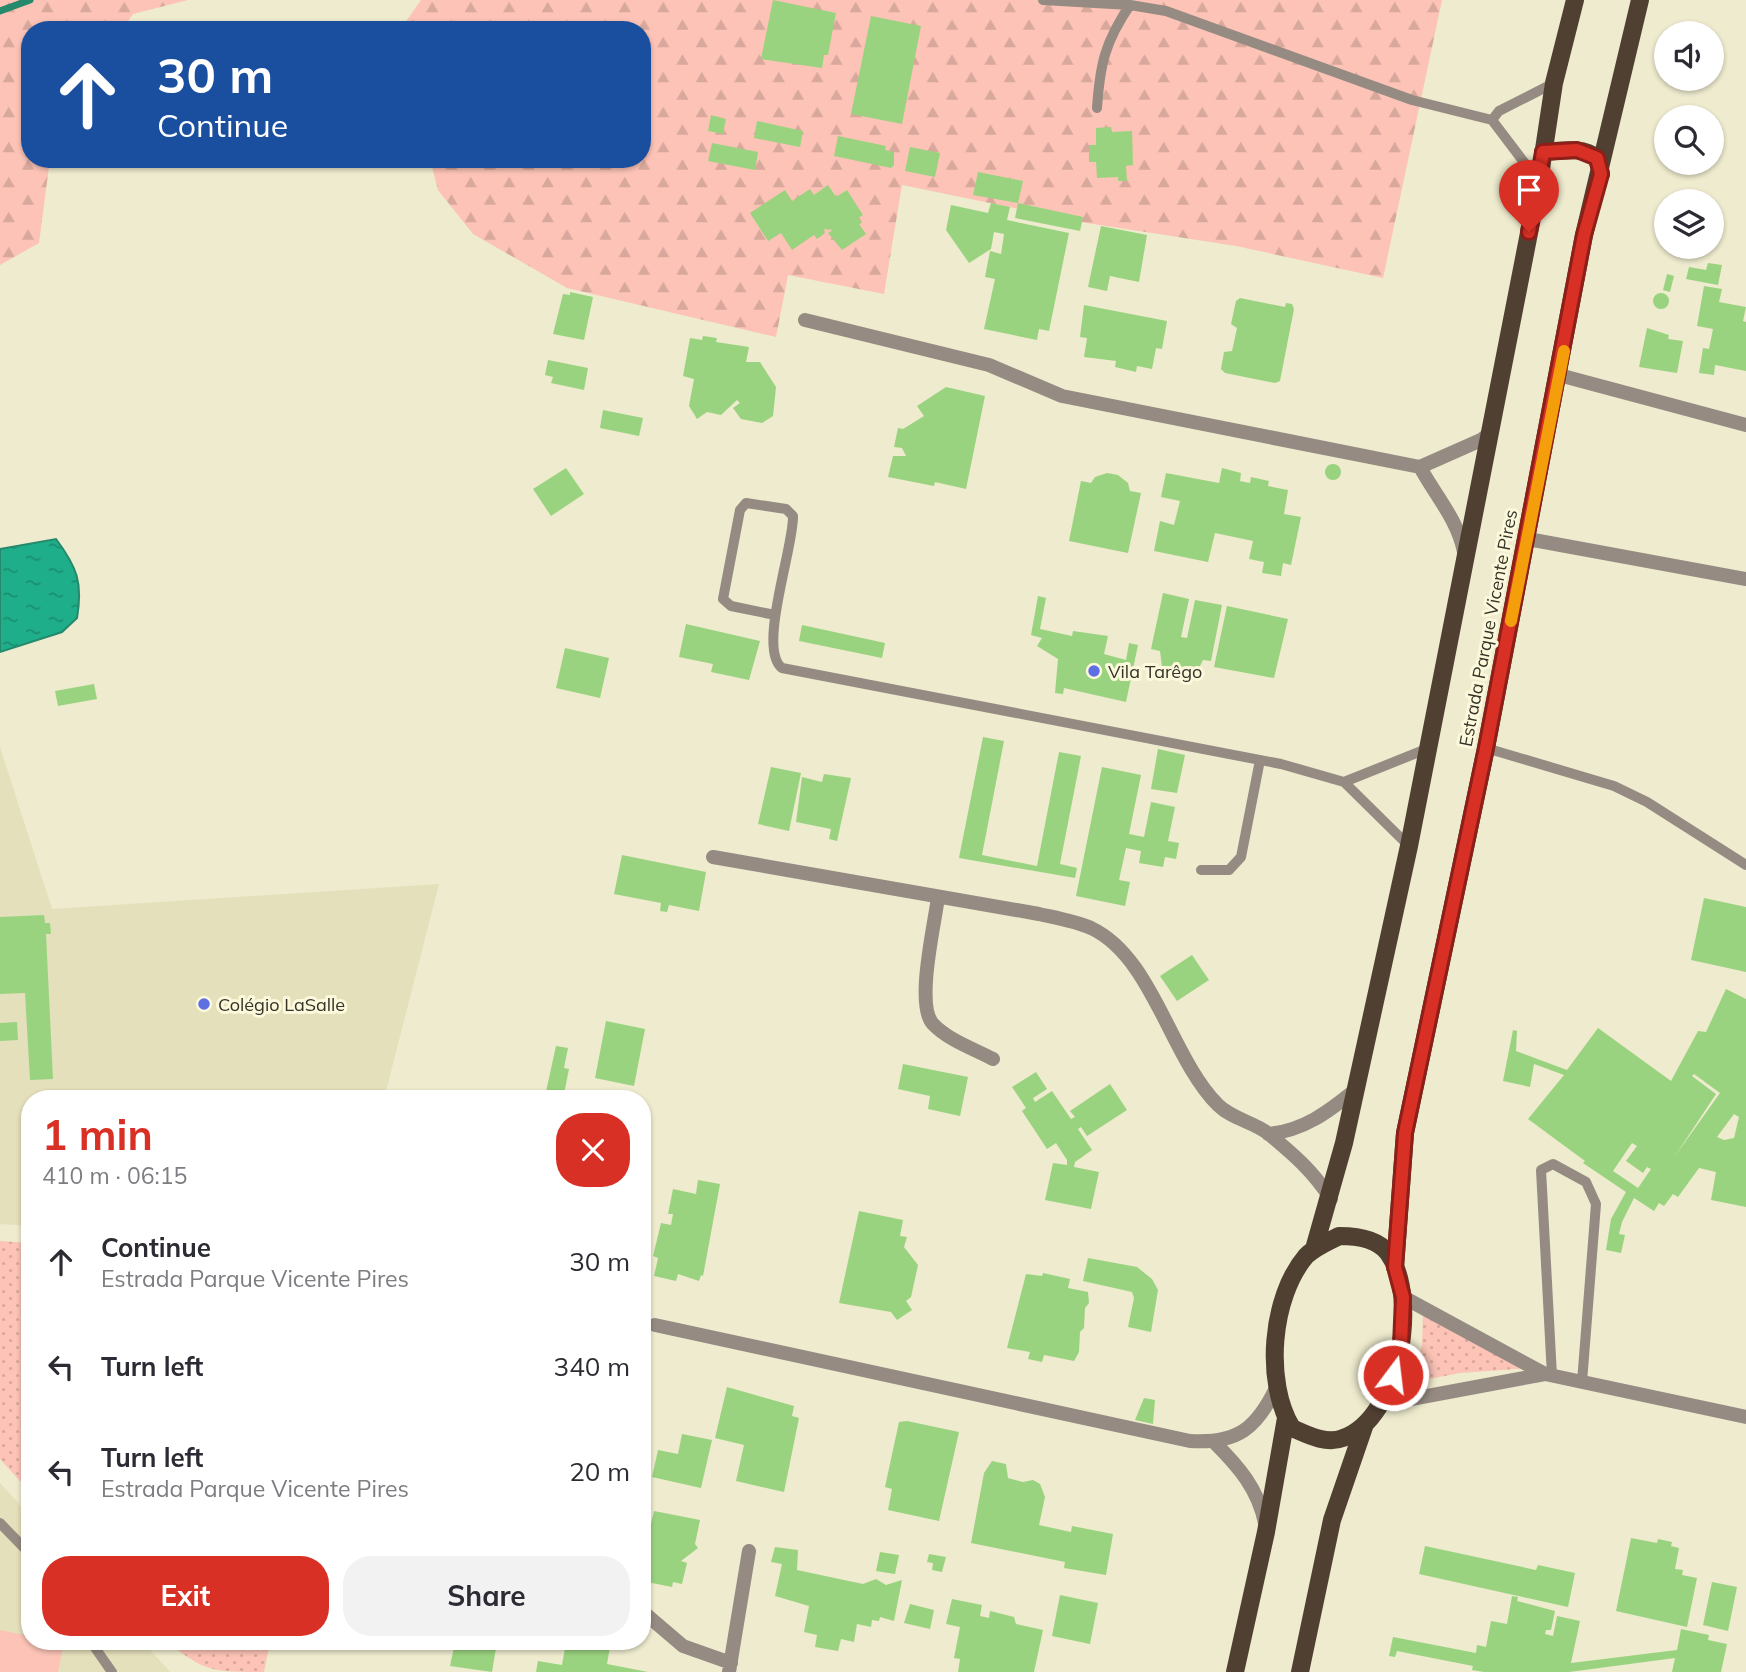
<!DOCTYPE html>
<meta charset="utf-8">
<style>
body{margin:0;font-family:Mulish,sans-serif;background:#f2f2f3;color:#2b2b33;height:100vh;display:flex;flex-direction:column;font-size:26px;white-space:nowrap}
*{box-sizing:border-box;margin:0}
p{font-size:23px;color:#7c7c81}
.icon{flex:none;width:38px;height:38px;fill:none;stroke:currentColor;stroke-width:2;stroke-linecap:round;stroke-linejoin:round}
.map{position:relative;flex:1;overflow:hidden}
.side{position:absolute;left:21px;top:1090px;width:630px;height:560px;display:flex;flex-direction:column;background:#fff;border-radius:28px;box-shadow:0 2px 5px #0004}
.side>*{flex:none}
.banner{position:absolute;left:21px;top:21px;width:630px;height:147px;border-radius:28px;box-shadow:0 2px 5px #0004;background:#1a4fa0;color:#fff;overflow:hidden}
.fabs{position:absolute;left:1654px;top:21px;display:grid;gap:14px}
.fabs a{display:grid;place-items:center;width:70px;height:70px;border-radius:50%;background:#fff;box-shadow:0 2px 5px #0004;font-size:35px}
.pin{position:absolute;display:grid;place-items:center;width:60px;height:60px;color:#fff;margin:-72px -30px;border-radius:50% 50% 50% 0;rotate:-45deg;box-shadow:0 0 7px #0007}
.pin .icon{rotate:45deg}
.me{position:absolute;width:77px;margin:-38px;rotate:15deg;stroke-linejoin:round;filter:drop-shadow(0 0 5px #0008)}
.turn{display:flex;align-items:center;gap:24px;height:147px;padding:0 21px;font-size:32px}
.turn .icon{width:91px;height:91px;stroke-width:2.5}
.turn b{display:block;font-size:49px;line-height:60px}
.round{display:grid;place-items:center;flex:none;width:74px;height:74px;border-radius:28px;background:#f2f2f3}
.head{display:flex;align-items:center;justify-content:space-between;height:119px;padding:0 21px}
h1{font-size:42px;font-weight:700;line-height:52px;color:#d93025}
.cta{display:flex;gap:14px;margin-top:auto;padding:14px 21px}
.cta a{flex:1;height:80px;border-radius:28px;background:#d93025;color:#fff;font-size:28px;font-weight:700;line-height:80px;text-align:center}
.cta a+a{background:#f2f2f3;color:#2b2b33}
ul{padding:0;list-style:none}
li{display:flex;align-items:center;gap:21px;height:105px;padding:0 21px}
li div{flex:1}
li b{display:block;font-size:26px}
li em{font-style:normal}
.map>svg:first-child{display:block}
.built{fill:#e4e0bb}
.grass{fill:url(#grass-dots)}
.forest{fill:url(#forest-firs)}
.garden{fill:#fcc3b6}
.water{fill:url(#water-ripples);stroke:#25896c;stroke-width:2}
.lines{fill:none;stroke-linecap:round;stroke-linejoin:round}
.stream{stroke:#25896c;stroke-width:7}
.building{fill:#9ad37f;fill-rule:evenodd}
.service{stroke:#958b82;stroke-width:10}
.minor{stroke:#958b82;stroke-width:14}
.primary{stroke:#504031;stroke-width:18}
.route-casing{stroke:#8d1f18;stroke-width:18}
.route{stroke:#d93025;stroke-width:12}
.slow{stroke:#f59e0b;stroke-width:12}
.poi-dot{fill:#5e6fe6;stroke:#fcf8db;stroke-width:2.5}
.labels{text-anchor:middle;dominant-baseline:central;stroke-width:6;stroke-linejoin:round;paint-order:stroke}
.street-label{font-size:18px;fill:#343327;stroke:#fcf8db}
.poi-label{font-size:18px;fill:#343327;stroke:#fcf8db;text-anchor:start}
</style>
<div class="map">
<svg width="1746" height="1672" viewBox="0 0 1746 1672">
<defs>
<pattern id="grass-dots" width="8" height="8" patternUnits="userSpaceOnUse" patternTransform="scale(1.75)"><rect width="8" height="8" fill="#fcc3b6"/><path d="M2 2h.1M6 6h.1" fill="none" stroke="#d9a89c" stroke-width="1.8" stroke-linecap="round"/></pattern>
<pattern id="forest-firs" width="22" height="20" patternUnits="userSpaceOnUse" patternTransform="scale(1.75)"><rect width="22" height="20" fill="#fcc3b6"/><path d="M5 1l3.5 6h-7zM16 11l3.5 6h-7z" fill="#d9a89c"/></pattern>
<pattern id="water-ripples" width="26" height="14" patternUnits="userSpaceOnUse" patternTransform="scale(1.75)"><rect width="26" height="14" fill="#1eae8a"/><path d="M2 4q2-2 4 0t4 0M15 11q2-2 4 0t4 0" fill="none" stroke="#1b8e71"/></pattern>
</defs>
<rect width="100%" height="100%" fill="#eeebce"/>
<path class="built" d="M 0,747 L 52,909 L 439,884 L 384,1099 L 30,1099 L 30,1226 L 0,1224 Z
M 0,1483 L 30,1516 L 30,1642 L 143,1642 L 170,1672 L 0,1672 Z"/>
<path class="grass" d="M 0,1241 L 30,1243 L 30,1492 L 0,1459 Z
M 1423,1310 L 1529,1368 L 1460,1373 L 1409,1383 L 1422,1345 Z
M 168,1642 L 270,1642 L 264,1672 C 214,1672 204,1672 168,1642 Z"/>
<path class="forest" d="M 0,0 L 188,0 L 133,14 L 122,30 L 30,30 L 30,159 L 50,159 L 39,243 L 0,265 Z
M 421,0 L 1442,0 L 1383,278 L 1236,246 L 1087,223 L 902,185 L 884,294 L 788,275 L 776,337 L 567,288 L 473,234 L 438,190 L 430,159 L 642,159 L 642,30 L 400,30 Z"/>
<path class="garden" d="M 0,1630 L 30,1636 L 30,1642 L 64,1643 L 58,1672 L 0,1672 Z"/>
<path class="water" d="M 56,539 C 77,567 83,583 77,618 L 62,632 L 0,652 L 0,549 Z"/>
<g class="lines">
<path class="stream" d="M 0,11 L 30,0"/>
</g>
<path class="building" d="M 773,0 L 836,13 L 828,55 L 824,55 L 822,68 L 761,59 Z
M 871,16 L 921,26 L 902,124 L 851,114 Z
M 711,115 L 726,119 L 723,134 L 708,131 Z
M 757,121 L 803,131 L 800,147 L 754,138 Z
M 1111,127 L 1112,132 L 1132,131 L 1133,165 L 1126,166 L 1127,181 L 1118,181 L 1118,177 L 1097,178 L 1096,162 L 1089,162 L 1089,145 L 1096,145 L 1096,128 Z
M 838,136 L 886,146 L 885,150 L 894,152 L 894,165 L 891,168 L 834,156 Z
M 712,143 L 758,152 L 755,170 L 708,161 Z
M 910,147 L 940,153 L 935,177 L 905,171 Z
M 978,172 L 1023,181 L 1018,203 L 973,195 Z
M 828,185 L 836,197 L 847,190 L 863,215 L 858,218 L 862,223 L 859,224 L 866,234 L 842,250 L 828,233 L 833,230 L 824,229 L 825,233 L 817,239 L 814,235 L 792,250 L 781,233 L 768,241 L 750,213 L 785,190 L 792,201 L 810,189 L 814,195 Z
M 991,203 L 1010,207 L 1007,220 L 1069,233 L 1049,331 L 1039,329 L 1037,340 L 984,329 L 995,279 L 985,277 L 990,251 L 1001,254 L 1004,234 L 994,232 L 991,249 L 969,263 L 946,230 L 951,205 L 988,213 Z
M 1018,203 L 1083,217 L 1080,231 L 1015,218 Z
M 1101,226 L 1147,235 L 1139,282 L 1110,276 L 1107,291 L 1088,287 Z
M 1708,263 L 1722,265 L 1718,285 L 1686,279 L 1689,267 L 1706,270 Z
M 1667,274 L 1674,276 L 1670,292 L 1663,290 Z
M 1704,286 L 1722,289 L 1719,302 L 1746,307 L 1743,321 L 1746,322 L 1746,371 L 1715,365 L 1714,375 L 1699,373 L 1703,348 L 1709,349 L 1713,329 L 1697,326 Z
M 570,292 L 593,297 L 584,340 L 553,334 L 563,294 L 570,295 Z
M1653 301a8 8 0 1 1 16 0a8 8 0 1 1-16 0Z
M 1240,298 L 1285,307 L 1286,303 L 1292,304 L 1294,309 L 1280,381 L 1275,383 L 1225,373 L 1221,369 L 1224,352 L 1232,351 L 1237,328 L 1231,324 L 1236,301 Z
M 1084,305 L 1167,321 L 1162,349 L 1156,348 L 1152,369 L 1137,366 L 1136,372 L 1115,367 L 1116,361 L 1084,357 L 1087,338 L 1080,337 Z
M 1647,328 L 1669,335 L 1668,339 L 1683,341 L 1677,373 L 1639,367 Z
M 703,336 L 717,338 L 716,342 L 749,347 L 746,362 L 760,362 L 776,387 L 773,416 L 762,423 L 741,419 L 733,408 L 740,403 L 737,400 L 721,415 L 707,412 L 697,419 L 689,406 L 694,379 L 683,376 L 690,338 L 702,340 Z
M 548,360 L 588,368 L 584,390 L 551,383 L 553,377 L 545,375 Z
M 946,387 L 985,396 L 966,489 L 935,482 L 934,486 L 888,477 L 893,456 L 906,456 L 902,448 L 894,447 L 898,428 L 903,429 L 924,416 L 917,406 Z
M 603,410 L 643,418 L 639,436 L 600,428 Z
M1325 472a8 8 0 1 1 16 0a8 8 0 1 1-16 0Z
M 566,468 L 584,494 L 551,516 L 533,489 Z
M 1222,468 L 1241,473 L 1240,481 L 1250,483 L 1251,477 L 1269,481 L 1268,486 L 1288,490 L 1284,514 L 1301,517 L 1291,565 L 1283,563 L 1281,576 L 1262,573 L 1264,562 L 1249,559 L 1253,541 L 1215,533 L 1208,562 L 1154,551 L 1160,521 L 1174,525 L 1180,501 L 1161,497 L 1166,473 L 1219,483 Z
M 1107,473 L 1118,475 L 1128,483 L 1130,491 L 1141,493 L 1128,553 L 1069,541 L 1081,481 L 1091,483 L 1095,477 Z
M 1163,593 L 1189,599 L 1181,637 L 1187,638 L 1195,600 L 1222,605 L 1211,661 L 1203,660 L 1196,674 L 1162,667 L 1160,651 L 1151,649 Z
M 1038,596 L 1046,598 L 1040,629 L 1072,636 L 1073,631 L 1108,636 L 1104,654 L 1126,660 L 1129,643 L 1138,645 L 1126,702 L 1064,688 L 1063,694 L 1055,693 L 1058,659 L 1037,646 L 1042,638 L 1031,635 Z
M 1227,606 L 1288,619 L 1274,678 L 1214,667 Z
M 686,624 L 760,641 L 749,680 L 711,672 L 713,664 L 679,657 Z
M 802,625 L 885,643 L 882,658 L 799,641 Z
M 565,648 L 609,658 L 600,698 L 556,688 Z
M 94,684 L 97,699 L 58,706 L 55,691 Z
M 983,737 L 1004,741 L 982,855 L 1037,866 L 1059,752 L 1081,756 L 1060,864 L 1077,868 L 1075,878 L 959,858 Z
M 1158,749 L 1185,755 L 1177,793 L 1151,789 Z
M 771,767 L 801,773 L 789,831 L 758,824 Z
M 1102,767 L 1141,775 L 1129,834 L 1144,837 L 1151,802 L 1175,807 L 1168,841 L 1179,843 L 1176,859 L 1165,857 L 1163,867 L 1139,863 L 1141,851 L 1126,848 L 1119,880 L 1130,882 L 1125,906 L 1076,896 Z
M 824,774 L 851,778 L 837,841 L 829,839 L 831,829 L 796,822 L 802,777 L 822,782 Z
M 622,855 L 706,872 L 699,911 L 669,905 L 667,912 L 660,911 L 661,903 L 614,894 Z
M 1704,898 L 1746,907 L 1746,972 L 1691,960 Z
M 44,915 L 45,923 L 50,923 L 51,934 L 46,934 L 53,1079 L 30,1080 L 25,993 L 0,994 L 0,917 Z
M 1192,955 L 1209,980 L 1177,1001 L 1160,976 Z
M 1726,989 L 1746,999 L 1746,1207 L 1711,1200 L 1716,1172 L 1699,1168 L 1678,1197 L 1673,1194 L 1664,1206 L 1659,1203 L 1654,1211 L 1634,1198 L 1622,1222 L 1619,1234 L 1625,1235 L 1621,1253 L 1606,1250 L 1611,1219 L 1626,1192 L 1583,1163 L 1585,1161 L 1528,1119 L 1564,1075 L 1534,1064 L 1530,1087 L 1503,1081 L 1513,1030 L 1517,1031 L 1516,1051 L 1567,1070 L 1598,1028 L 1671,1081 L 1698,1031 L 1706,1032 ZM 1694,1074 L 1720,1093 L 1675,1156 L 1716,1094 L 1692,1076 ZM 1734,1114 L 1739,1117 L 1734,1138 L 1724,1140 L 1717,1137 ZM 1632,1143 L 1637,1146 L 1626,1161 L 1643,1173 L 1647,1167 L 1651,1169 L 1638,1188 L 1613,1171 Z
M 606,1021 L 645,1029 L 634,1086 L 595,1078 Z
M 17,1022 L 18,1040 L 0,1041 L 0,1023 Z
M 556,1046 L 568,1048 L 564,1068 L 569,1069 L 563,1099 L 545,1096 Z
M 903,1064 L 968,1077 L 960,1116 L 928,1109 L 930,1096 L 898,1089 Z
M 1036,1072 L 1047,1089 L 1033,1098 L 1035,1102 L 1052,1091 L 1071,1119 L 1075,1117 L 1070,1111 L 1110,1084 L 1127,1110 L 1087,1136 L 1081,1127 L 1078,1129 L 1092,1150 L 1075,1162 L 1074,1167 L 1099,1172 L 1091,1209 L 1045,1200 L 1053,1163 L 1067,1165 L 1067,1160 L 1056,1143 L 1047,1149 L 1022,1111 L 1026,1108 L 1012,1087 Z
M 698,1180 L 720,1184 L 703,1276 L 701,1275 L 699,1281 L 678,1274 L 676,1281 L 654,1276 L 658,1258 L 653,1256 L 661,1223 L 671,1225 L 673,1214 L 668,1214 L 673,1189 L 696,1194 Z
M 859,1211 L 903,1220 L 900,1236 L 907,1237 L 904,1247 L 918,1265 L 911,1297 L 906,1301 L 912,1310 L 897,1320 L 891,1312 L 839,1303 Z
M 1088,1258 L 1137,1267 L 1152,1279 L 1158,1290 L 1151,1332 L 1128,1327 L 1134,1298 L 1132,1292 L 1083,1281 Z
M 1043,1273 L 1070,1279 L 1068,1288 L 1088,1292 L 1089,1303 L 1085,1308 L 1084,1328 L 1080,1332 L 1079,1352 L 1074,1361 L 1044,1355 L 1042,1362 L 1028,1359 L 1030,1352 L 1007,1348 L 1026,1274 L 1042,1276 Z
M 727,1387 L 794,1406 L 792,1416 L 799,1418 L 784,1492 L 736,1481 L 744,1445 L 715,1438 Z
M 1144,1398 L 1155,1400 L 1153,1424 L 1135,1420 Z
M 907,1421 L 959,1432 L 939,1521 L 888,1510 L 892,1489 L 885,1487 L 899,1422 Z
M 682,1434 L 712,1440 L 701,1488 L 652,1477 L 658,1450 L 678,1454 Z
M 992,1461 L 1006,1464 L 1008,1478 L 1023,1482 L 1033,1480 L 1040,1484 L 1045,1497 L 1039,1525 L 1071,1532 L 1072,1526 L 1113,1534 L 1106,1575 L 1064,1568 L 1065,1562 L 971,1543 L 984,1473 Z
M 654,1511 L 700,1520 L 695,1544 L 698,1548 L 681,1561 L 687,1563 L 682,1584 L 673,1582 L 672,1587 L 642,1581 L 642,1514 L 647,1515 L 646,1523 L 651,1524 Z
M 1631,1538 L 1657,1543 L 1658,1539 L 1672,1542 L 1671,1546 L 1679,1548 L 1675,1569 L 1683,1570 L 1682,1575 L 1697,1578 L 1687,1627 L 1616,1611 Z
M 1425,1546 L 1536,1570 L 1538,1565 L 1575,1573 L 1568,1607 L 1419,1574 Z
M 775,1547 L 798,1550 L 797,1570 L 863,1584 L 876,1579 L 886,1585 L 902,1580 L 894,1621 L 880,1617 L 879,1621 L 872,1620 L 871,1627 L 857,1624 L 854,1642 L 841,1639 L 838,1651 L 815,1647 L 817,1635 L 804,1632 L 809,1606 L 775,1596 L 782,1564 L 771,1562 Z
M 880,1552 L 899,1555 L 895,1574 L 876,1571 Z
M 929,1554 L 946,1557 L 942,1572 L 932,1570 L 933,1563 L 927,1562 Z
M 1712,1582 L 1737,1587 L 1728,1631 L 1703,1625 Z
M 1060,1595 L 1098,1603 L 1090,1644 L 1052,1636 Z
M 1512,1596 L 1518,1597 L 1517,1601 L 1555,1611 L 1551,1630 L 1546,1630 L 1545,1634 L 1553,1636 L 1557,1616 L 1580,1621 L 1571,1663 L 1677,1650 L 1681,1629 L 1709,1635 L 1708,1640 L 1727,1644 L 1721,1672 L 1672,1672 L 1675,1658 L 1569,1672 L 1484,1672 L 1472,1670 L 1473,1666 L 1397,1651 L 1395,1657 L 1389,1656 L 1393,1637 L 1476,1653 L 1477,1645 L 1486,1647 L 1491,1621 L 1507,1624 Z
M 952,1599 L 982,1605 L 980,1616 L 989,1618 L 990,1611 L 1014,1617 L 1016,1624 L 1043,1630 L 1034,1672 L 958,1672 L 960,1659 L 954,1658 L 960,1627 L 946,1624 Z
M 910,1604 L 934,1610 L 930,1629 L 904,1623 Z
M 455,1642 L 497,1642 L 492,1672 L 450,1666 Z
M 566,1642 L 625,1642 L 624,1649 L 610,1647 L 607,1664 L 648,1672 L 536,1672 L 538,1661 L 562,1665 Z"/>
<g class="lines">
<path class="service" d="M 1043,0 L 1130,5
M 1097,108 C 1100,64 1105,42 1130,5 L 1166,11 L 1412,100 L 1492,120 L 1539,182
M 1492,120 L 1499,111 L 1554,83
M 775,615 L 731,606 L 723,599 L 740,510 L 746,503 L 786,509 L 793,516 C 794,547 757,649 782,668 L 1281,764 L 1344,782 L 1409,846
M 1486,748 L 1614,786 L 1647,802 L 1746,865
M 1344,782 L 1429,748
M 1201,870 L 1229,870 L 1241,857 L 1260,760
M 1552,1376 L 1541,1170 L 1553,1164 L 1586,1182 L 1596,1204 L 1582,1382
M 0,1523 L 30,1554
M 91,1642 L 112,1672"/>
<path class="minor" d="M 805,320 L 989,365 L 1062,396 L 1420,467 L 1481,440 L 1490,433
M 1559,375 L 1746,425
M 1420,467 C 1435,495 1458,520 1464,552
M 1528,539 L 1746,579
M 713,857 L 1039,914 C 1057,918 1075,921 1091,928 C 1153,957 1170,1057 1218,1105 C 1232,1119 1254,1122 1269,1134 C 1294,1155 1312,1170 1331,1199
M 938,897 C 935,923 915,1005 933,1024 C 948,1040 974,1049 993,1059
M 1268,1134 C 1303,1131 1328,1112 1354,1091
M 1403,1297 L 1545,1374 L 1746,1417
M 655,1325 L 1190,1441 C 1238,1444 1257,1428 1277,1386
M 1379,1405 L 1545,1374
M 1215,1443 C 1239,1467 1258,1489 1265,1523
M 642,1611 L 683,1646 L 731,1663
M 729,1672 L 749,1551"/>
<path class="primary" d="M 1543,152 C 1561,151 1582,146 1597,158 L 1601,174
M 1339,1236 C 1355,1236 1377,1238 1388,1253 C 1420,1298 1400,1418 1343,1438 C 1326,1445 1306,1434 1292,1428 C 1264,1382 1271,1297 1306,1256 C 1315,1247 1328,1242 1339,1236 Z
M 1314,1249 L 1344,1143 L 1409,846 L 1539,182 L 1554,83 L 1575,0
M 1395,1267 L 1405,1133 L 1486,748 L 1584,235 L 1640,0
M 1235,1672 L 1266,1532 L 1286,1418
M 1300,1672 L 1332,1520 L 1365,1424"/>
</g>
<g class="lines">
<g class="route-casing">
<path id="route" d="M 1393,1375 L 1401,1346 L 1403,1297 L 1395,1267 L 1405,1133 L 1486,748 L 1584,235 L 1601,174 L 1597,158 L 1577,150 L 1543,152 L 1529,232"/>
</g>
<use href="#route" class="route"/>
<path class="slow" d="M 1511,621 L 1564,351"/>
</g>
<g class="poi-dot">
<circle cx="1094" cy="671" r="7"/>
<circle cx="204" cy="1004" r="7"/>
</g>
<g class="labels">
<g class="street-label">
<text transform="translate(1488 628) rotate(-79)">Estrada Parque Vicente Pires</text>
</g>
<g class="poi-label">
<text x="1108" y="671">Vila Tarêgo</text>
<text x="218" y="1004">Colégio LaSalle</text>
</g>
</g>
</svg>
<div class="fabs">
<a><svg class="icon" aria-label="sound" viewBox="0 0 24 24"><path d="M4 9h4l5-4v14l-5-4H4zM17 9q2 3 0 6"/></svg></a>
<a><svg class="icon" aria-label="search" viewBox="0 0 24 24"><circle cx="10" cy="10" r="6"/><path d="M15 15l6 6"/></svg></a>
<a><svg class="icon" aria-label="layers" viewBox="0 0 24 24"><path d="M12 4l9 5-9 5-9-5zM3 14l9 5 9-5"/></svg></a>
</div>
<div class="pin" style="left:1529px;top:232px;background:#d93025"><svg class="icon" aria-label="arrive" viewBox="0 0 24 24"><path d="M6 21V4h12l-3 4 3 4H6"/></svg></div>
<svg class="me" style="left:1393px;top:1375px" viewBox="-20 -20 40 40"><circle r="17" fill="#d93025" stroke="#fff" stroke-width="3"/><path d="M0-11L8 9 0 5-8 9z" fill="#fff"/></svg>
<div class="banner">
<div class="turn"><svg class="icon" aria-label="ahead" viewBox="0 0 24 24"><path d="M12 20V5M6 11l6-6 6 6"/></svg><div><b>30 m</b>Continue</div></div>
</div>
<section class="side">
<div class="head"><div><h1>1 min</h1><p>410 m · 06:15</p></div><a class="round" style="background:#d93025;color:#fff"><svg class="icon" aria-label="close" viewBox="0 0 24 24"><path d="M6 6l12 12M18 6L6 18"/></svg></a></div>
<ul>
<li><svg class="icon" aria-label="ahead" viewBox="0 0 24 24"><path d="M12 20V5M6 11l6-6 6 6"/></svg><div><b>Continue</b><p>Estrada Parque Vicente Pires</p></div><em>30 m</em></li>
<li><svg class="icon" aria-label="left" viewBox="0 0 24 24"><path d="M17 20v-9H6M10 6l-5 5 5 5"/></svg><div><b>Turn left</b></div><em>340 m</em></li>
<li><svg class="icon" aria-label="left" viewBox="0 0 24 24"><path d="M17 20v-9H6M10 6l-5 5 5 5"/></svg><div><b>Turn left</b><p>Estrada Parque Vicente Pires</p></div><em>20 m</em></li>
</ul>
<div class="cta"><a>Exit</a><a>Share</a></div>
</section>
</div>
